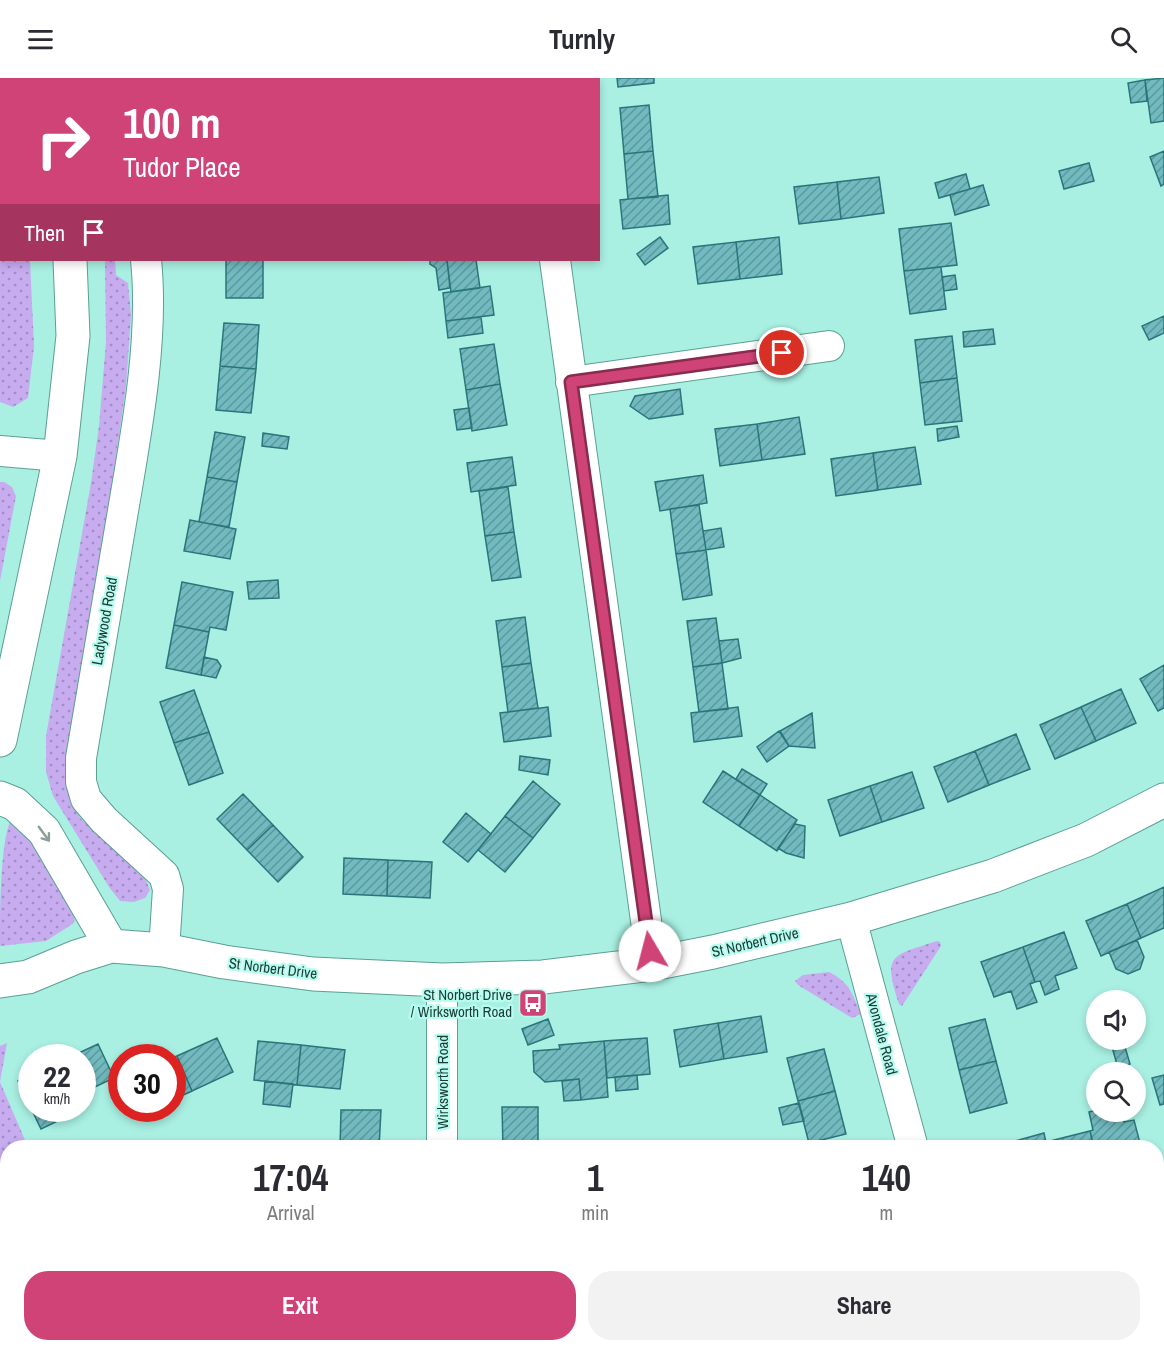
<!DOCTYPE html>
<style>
body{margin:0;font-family:"Archivo Narrow",sans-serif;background:#f2f2f3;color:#2b2b33;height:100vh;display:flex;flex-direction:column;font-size:22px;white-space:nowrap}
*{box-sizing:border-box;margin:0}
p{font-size:20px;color:#7c7c81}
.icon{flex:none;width:33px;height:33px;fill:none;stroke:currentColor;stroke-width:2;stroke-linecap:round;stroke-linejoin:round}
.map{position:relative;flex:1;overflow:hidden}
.details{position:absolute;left:0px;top:1062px;width:1164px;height:212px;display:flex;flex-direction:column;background:#fff;border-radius:24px 24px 0 0;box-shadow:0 3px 9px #0003}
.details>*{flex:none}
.hud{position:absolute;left:0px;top:0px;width:600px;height:183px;box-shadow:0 3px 9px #0003;background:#cf4376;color:#fff;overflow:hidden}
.controls{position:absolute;left:1086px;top:912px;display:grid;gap:12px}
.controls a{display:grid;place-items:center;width:60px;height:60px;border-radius:50%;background:#fff;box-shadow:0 3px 9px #0003;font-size:30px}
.speed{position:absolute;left:18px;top:966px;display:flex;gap:12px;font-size:30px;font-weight:700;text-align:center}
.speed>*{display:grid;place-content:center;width:78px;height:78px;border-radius:50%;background:#fff;box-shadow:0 3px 9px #0003;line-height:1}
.speed small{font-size:15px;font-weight:400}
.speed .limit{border:9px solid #d22;background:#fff;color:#111}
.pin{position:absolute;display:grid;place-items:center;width:51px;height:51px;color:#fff;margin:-26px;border:3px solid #fff;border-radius:50%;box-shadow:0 2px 6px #0007}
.me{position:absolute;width:66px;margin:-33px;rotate:352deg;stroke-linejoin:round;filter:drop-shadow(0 0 4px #0008)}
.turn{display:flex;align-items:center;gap:21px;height:126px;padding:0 24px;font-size:27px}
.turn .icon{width:78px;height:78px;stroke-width:2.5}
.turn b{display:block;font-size:42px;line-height:51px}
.then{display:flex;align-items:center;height:57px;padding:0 24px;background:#0003;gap:12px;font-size:22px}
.eta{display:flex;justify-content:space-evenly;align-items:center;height:102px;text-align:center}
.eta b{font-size:36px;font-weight:800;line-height:42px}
.button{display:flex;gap:12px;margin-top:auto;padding:12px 24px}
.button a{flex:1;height:69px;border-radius:24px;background:#cf4376;color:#fff;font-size:24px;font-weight:800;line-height:69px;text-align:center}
.button a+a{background:#f2f2f3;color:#2b2b33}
header{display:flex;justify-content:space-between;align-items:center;height:78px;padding:0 24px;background:#fff;font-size:27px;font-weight:800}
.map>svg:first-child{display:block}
.grass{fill:url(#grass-dots)}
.building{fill:url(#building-hatch);stroke:#2a757a;stroke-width:1.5}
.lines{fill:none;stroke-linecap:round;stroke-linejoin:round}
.street-casing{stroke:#5aa094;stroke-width:32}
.secondary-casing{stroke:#5aa094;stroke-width:35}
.primary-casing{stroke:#5aa094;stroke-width:35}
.street{stroke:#fff;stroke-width:30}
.secondary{stroke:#fff;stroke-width:33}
.primary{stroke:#fff;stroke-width:33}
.oneway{stroke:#8e9c9a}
.route-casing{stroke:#872c4d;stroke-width:15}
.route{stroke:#cf4376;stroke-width:10}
.labels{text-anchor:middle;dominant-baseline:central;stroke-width:4.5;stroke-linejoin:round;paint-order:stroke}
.street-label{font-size:15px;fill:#1d3a35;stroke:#b6fdf0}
.poi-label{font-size:15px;fill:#1d3a35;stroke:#b6fdf0;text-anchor:end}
</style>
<header><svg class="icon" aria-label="menu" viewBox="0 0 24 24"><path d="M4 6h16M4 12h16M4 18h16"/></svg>Turnly<svg class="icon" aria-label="search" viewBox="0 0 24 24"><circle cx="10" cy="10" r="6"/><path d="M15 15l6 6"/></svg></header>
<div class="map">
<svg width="1164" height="1273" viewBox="0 0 1164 1273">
<defs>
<pattern id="grass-dots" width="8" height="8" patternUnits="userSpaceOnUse" patternTransform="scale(1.5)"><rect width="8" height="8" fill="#c7acf0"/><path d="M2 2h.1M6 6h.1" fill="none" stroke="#a18dc3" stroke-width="1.8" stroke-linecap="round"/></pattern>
<pattern id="building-hatch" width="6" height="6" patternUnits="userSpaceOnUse" patternTransform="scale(1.5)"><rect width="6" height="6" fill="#71babf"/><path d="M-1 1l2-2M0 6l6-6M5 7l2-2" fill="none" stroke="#5c989c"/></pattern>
</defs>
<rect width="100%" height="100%" fill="#a9f0e3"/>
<path class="grass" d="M 0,0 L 7,1 L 2,2 L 2,182 L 30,182 L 34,268 L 28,320 L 13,329 L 0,324 Z
M 105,182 L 115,182 L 116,197 L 128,205 L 131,237 L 126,308 L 69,714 L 80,740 L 145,800 L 150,812 L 145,820 L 134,824 L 120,823 L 109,809 L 53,718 L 46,694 L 46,658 L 91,405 L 99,348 L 106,264 Z
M 0,404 L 4,404 L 12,409 L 16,418 L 0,503 Z
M 11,742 L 21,748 L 71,827 L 75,837 L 74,845 L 46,863 L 0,868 C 0,840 0,762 11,742 Z
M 937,863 L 940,864 L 941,868 L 902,928 L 899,926 C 882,875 892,878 937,863 Z
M 829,894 C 850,905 852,915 861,936 L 852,940 L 798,907 L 795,903 L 803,897 Z
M 7,965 L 0,1004 L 28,1069 L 8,1070 L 8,1266 L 122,1266 L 125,1273 L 0,1273 L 0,968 Z"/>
<path class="building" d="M 617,0 L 654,0 L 654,5 L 618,9 Z
M 1164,0 L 1164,43 L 1151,45 L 1145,2 Z
M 1145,2 L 1147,23 L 1131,25 L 1128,5 Z
M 649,27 L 653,73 L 624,76 L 620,30 Z
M 653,73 L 658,119 L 628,121 L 624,76 Z
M 1164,73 L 1164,106 L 1161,108 L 1150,79 Z
M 1089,85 L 1094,103 L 1064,111 L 1059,93 Z
M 966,96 L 970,111 L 939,120 L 935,105 Z
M 879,99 L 884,135 L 841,141 L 837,104 Z
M 837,104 L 841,141 L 799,146 L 794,109 Z
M 983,107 L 989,127 L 955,137 L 950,117 Z
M 668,117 L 670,146 L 623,151 L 620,122 Z
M 951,145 L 957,187 L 904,193 L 899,151 Z
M 660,159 L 668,170 L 645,187 L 637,176 Z
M 779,159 L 782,196 L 740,201 L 736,164 Z
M 736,164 L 740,201 L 698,206 L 693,169 Z
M 226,182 L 263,182 L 263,220 L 226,220 Z
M 430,182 L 447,182 L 450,210 L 439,212 L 436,190 L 430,186 Z
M 447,182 L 476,182 L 480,210 L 451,214 Z
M 941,189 L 946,231 L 910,236 L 904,193 Z
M 955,197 L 957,211 L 944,213 L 942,199 Z
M 490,208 L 494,237 L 446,243 L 443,215 Z
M 1164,238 L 1164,255 L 1149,262 L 1142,248 Z
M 481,239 L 483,255 L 448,260 L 446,243 Z
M 224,245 L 259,247 L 256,291 L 220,288 Z
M 993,251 L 995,266 L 964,269 L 963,254 Z
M 952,258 L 957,300 L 920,305 L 915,262 Z
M 494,266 L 500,306 L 466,312 L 460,271 Z
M 220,288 L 256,291 L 251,335 L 216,332 Z
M 957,300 L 962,343 L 925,347 L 920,305 Z
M 500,306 L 507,347 L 472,353 L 466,312 Z
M 680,311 L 683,336 L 649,341 L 630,328 L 635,318 Z
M 469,330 L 472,350 L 457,352 L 454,332 Z
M 799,339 L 805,376 L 762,382 L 757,346 Z
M 757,346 L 762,382 L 720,388 L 715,351 Z
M 957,348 L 959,359 L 938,363 L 937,351 Z
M 215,354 L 245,359 L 237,404 L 207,399 Z
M 263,355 L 289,359 L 287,371 L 262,368 Z
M 915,369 L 921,406 L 878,412 L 873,375 Z
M 873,375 L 878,412 L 836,418 L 831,381 Z
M 512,379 L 516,407 L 471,414 L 467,385 Z
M 703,397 L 707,425 L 660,433 L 655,404 Z
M 207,399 L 237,404 L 229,449 L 199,444 Z
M 508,409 L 514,454 L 485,458 L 479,413 Z
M 699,427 L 706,472 L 676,476 L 670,431 Z
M 190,442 L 236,451 L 230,481 L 184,473 Z
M 721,450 L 724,469 L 706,472 L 703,453 Z
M 514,454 L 521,499 L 492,503 L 485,458 Z
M 706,472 L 712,517 L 683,522 L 676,476 Z
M 278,502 L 279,520 L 249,521 L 247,504 Z
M 182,504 L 233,514 L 226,552 L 210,549 L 209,554 L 174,547 Z
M 525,539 L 531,585 L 502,589 L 496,543 Z
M 716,540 L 722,585 L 693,589 L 687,543 Z
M 174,547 L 209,554 L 201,597 L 166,590 Z
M 738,561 L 741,580 L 722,585 L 719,563 Z
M 204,579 L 217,582 L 221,588 L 216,600 L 201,597 Z
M 531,585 L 538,630 L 508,634 L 502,589 Z
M 722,585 L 728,631 L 699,634 L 693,589 Z
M 1164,587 L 1164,630 L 1158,633 L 1140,601 Z
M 1121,611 L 1136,645 L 1096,663 L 1081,629 Z
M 194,612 L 209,654 L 174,665 L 160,624 Z
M 548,629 L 551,658 L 504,664 L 500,635 Z
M 738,629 L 742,658 L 694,664 L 691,635 Z
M 1081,629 L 1096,663 L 1055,681 L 1040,647 Z
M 812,635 L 815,670 L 789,668 L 780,653 Z
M 779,653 L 789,668 L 767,684 L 757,669 Z
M 209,654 L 223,695 L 189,707 L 174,665 Z
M 1016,656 L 1030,691 L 989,707 L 975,673 Z
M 975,673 L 989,707 L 948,724 L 934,689 Z
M 520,678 L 550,682 L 548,697 L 519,692 Z
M 742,691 L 767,706 L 760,717 L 736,701 Z
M 723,693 L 760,717 L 739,748 L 703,724 Z
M 912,694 L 924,730 L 882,744 L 870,708 Z
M 533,703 L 560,726 L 533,760 L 505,738 Z
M 870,708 L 882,744 L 840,758 L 828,722 Z
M 243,716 L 273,747 L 247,772 L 217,741 Z
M 760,717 L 797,742 L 777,773 L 739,748 Z
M 466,735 L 491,756 L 468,784 L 443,764 Z
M 505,738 L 533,760 L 505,794 L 478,772 Z
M 795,746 L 805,748 L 804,780 L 786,775 L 778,770 Z
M 273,747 L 303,779 L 278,804 L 247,772 Z
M 344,780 L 388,782 L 387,818 L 343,816 Z
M 388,782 L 432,784 L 430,820 L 387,818 Z
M 1164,809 L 1164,850 L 1141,860 L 1127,826 Z
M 1127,826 L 1141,860 L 1101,878 L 1086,843 Z
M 1064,854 L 1077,890 L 1055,898 L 1059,911 L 1045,917 L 1040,903 L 1035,904 L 1023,869 Z
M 1137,862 L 1144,879 L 1140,891 L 1128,896 L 1116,891 L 1109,874 Z
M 1023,869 L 1035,904 L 1030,906 L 1037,924 L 1017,931 L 1011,913 L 994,919 L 981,884 Z
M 761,938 L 767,974 L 724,981 L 718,945 Z
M 548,941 L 554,957 L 528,967 L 522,951 Z
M 985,941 L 996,983 L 959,992 L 949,950 Z
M 718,945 L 724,981 L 680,989 L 674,952 Z
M 217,960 L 233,994 L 192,1013 L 177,978 Z
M 647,960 L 650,996 L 607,1000 L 604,963 Z
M 1110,962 L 1123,962 L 1130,986 L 1118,990 Z
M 258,963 L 301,967 L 297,1007 L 254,1002 Z
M 604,963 L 608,1019 L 581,1022 L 579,1001 L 545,1004 L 534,994 L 533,973 L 560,971 L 559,967 Z
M 98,966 L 114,1000 L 82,1015 L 82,980 L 68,980 Z
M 301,967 L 345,972 L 340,1011 L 297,1007 Z
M 824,971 L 835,1013 L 798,1023 L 787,980 Z
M 177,978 L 192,1013 L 172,1022 L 172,980 Z
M 996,983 L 1007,1025 L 970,1035 L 959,992 Z
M 32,997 L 32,1030 L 57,1030 L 62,1041 L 41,1051 L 18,1003 Z
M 637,997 L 638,1011 L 616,1013 L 615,999 Z
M 1164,997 L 1164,1026 L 1160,1027 L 1152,1000 Z
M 579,1001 L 581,1022 L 564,1023 L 562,1003 Z
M 265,1003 L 293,1006 L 290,1029 L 263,1026 Z
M 835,1013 L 846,1056 L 809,1065 L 798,1023 Z
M 799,1025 L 804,1043 L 783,1047 L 779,1030 Z
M 502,1029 L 538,1029 L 538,1070 L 503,1070 Z
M 341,1032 L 381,1032 L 379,1070 L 340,1070 Z
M 1096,1032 L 1121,1034 L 1124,1044 L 1134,1042 L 1141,1069 L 1094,1070 L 1090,1053 L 1093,1052 L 1089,1034 Z
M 1090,1053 L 1094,1070 L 1047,1070 L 1046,1064 Z
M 1044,1055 L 1047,1070 L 1017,1070 L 1015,1063 Z
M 1164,1211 L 1164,1240 L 1156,1241 L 1156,1212 Z
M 241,1266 L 282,1266 L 282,1273 L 241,1273 Z
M 282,1266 L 324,1266 L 323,1273 L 282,1273 Z
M 508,1266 L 539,1266 L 538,1273 L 507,1273 Z
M 1067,1266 L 1099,1266 L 1099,1269 L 1084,1273 L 1069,1273 Z"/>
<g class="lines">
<g class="street-casing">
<path id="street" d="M 115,0 L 115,2
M 537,0 L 537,2
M 146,182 C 154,259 137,351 124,427 C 110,511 96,595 81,680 L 81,704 L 86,721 L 104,742 L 164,797 L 168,811 L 164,872
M 555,182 L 652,886
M 571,304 L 829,268
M 0,373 L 60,378
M 851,841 L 913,1070
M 442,902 L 442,1070
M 1156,1142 L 1164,1141
M 964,1266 L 965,1273
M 442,1273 L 442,1266"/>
</g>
<g class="secondary-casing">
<path id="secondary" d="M 0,720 L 15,726 L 44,753 L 111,868
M 0,903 L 28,899 L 76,879 L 111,868 L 164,872 L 224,884 L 313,896 L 442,902 L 543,899 L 652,886 L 713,874 L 851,841 L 993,798 L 1086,762 L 1164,722"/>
</g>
<g class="primary-casing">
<path id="primary" d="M 42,0 L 43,2
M 0,662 L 60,378 L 73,258 L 70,182"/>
</g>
<use href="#street" class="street"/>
<use href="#secondary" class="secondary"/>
<use href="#primary" class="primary"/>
</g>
<defs><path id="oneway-shaft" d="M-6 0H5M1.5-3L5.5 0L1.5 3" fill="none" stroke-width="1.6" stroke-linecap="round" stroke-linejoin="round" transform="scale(1.5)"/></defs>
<use class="oneway" href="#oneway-shaft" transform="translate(44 756) rotate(54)"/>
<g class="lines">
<g class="route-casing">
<path id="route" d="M 650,873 L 571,304 L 782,275"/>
</g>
<use href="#route" class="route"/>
</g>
<defs>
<g id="bus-square" transform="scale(1.5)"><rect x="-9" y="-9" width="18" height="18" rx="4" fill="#cf4376" stroke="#b6fdf0"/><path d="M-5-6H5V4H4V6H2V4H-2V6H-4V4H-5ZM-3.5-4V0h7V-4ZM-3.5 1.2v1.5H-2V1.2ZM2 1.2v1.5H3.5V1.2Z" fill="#fff"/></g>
</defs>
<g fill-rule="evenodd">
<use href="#bus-square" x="533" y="925"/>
</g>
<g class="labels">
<g class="street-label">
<text transform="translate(104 543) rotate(-80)">Ladywood Road</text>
<text transform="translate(755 864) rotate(-13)">St Norbert Drive</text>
<text transform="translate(273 890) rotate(7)">St Norbert Drive</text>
<text transform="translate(882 956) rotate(75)">Avondale Road</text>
<text transform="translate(442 1004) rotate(-90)">Wirksworth Road</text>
</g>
<g class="poi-label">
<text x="512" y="916">St Norbert Drive<tspan x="512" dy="17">/ Wirksworth Road</tspan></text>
</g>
</g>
</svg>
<div class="controls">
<a><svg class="icon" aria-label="sound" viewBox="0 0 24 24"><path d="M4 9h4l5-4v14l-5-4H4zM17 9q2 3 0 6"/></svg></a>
<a><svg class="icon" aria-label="search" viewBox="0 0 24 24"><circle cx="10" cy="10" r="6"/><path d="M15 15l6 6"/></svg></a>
</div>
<div class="speed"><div>22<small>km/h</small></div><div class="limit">30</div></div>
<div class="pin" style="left:782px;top:275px;background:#d93025"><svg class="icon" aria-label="arrive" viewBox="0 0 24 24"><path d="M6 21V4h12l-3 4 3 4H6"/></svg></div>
<svg class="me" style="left:650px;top:873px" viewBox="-20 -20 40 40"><circle r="19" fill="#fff"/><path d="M0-13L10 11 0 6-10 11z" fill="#cf4376"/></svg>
<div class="hud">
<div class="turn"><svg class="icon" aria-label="right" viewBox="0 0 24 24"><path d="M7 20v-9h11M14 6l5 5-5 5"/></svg><div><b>100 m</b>Tudor Place</div></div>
<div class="then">Then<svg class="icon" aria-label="arrive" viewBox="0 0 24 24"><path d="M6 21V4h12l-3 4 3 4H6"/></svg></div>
</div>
<section class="details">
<div class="eta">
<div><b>17:04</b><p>Arrival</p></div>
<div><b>1</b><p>min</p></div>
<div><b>140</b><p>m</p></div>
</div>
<div class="button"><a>Exit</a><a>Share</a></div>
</section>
</div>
